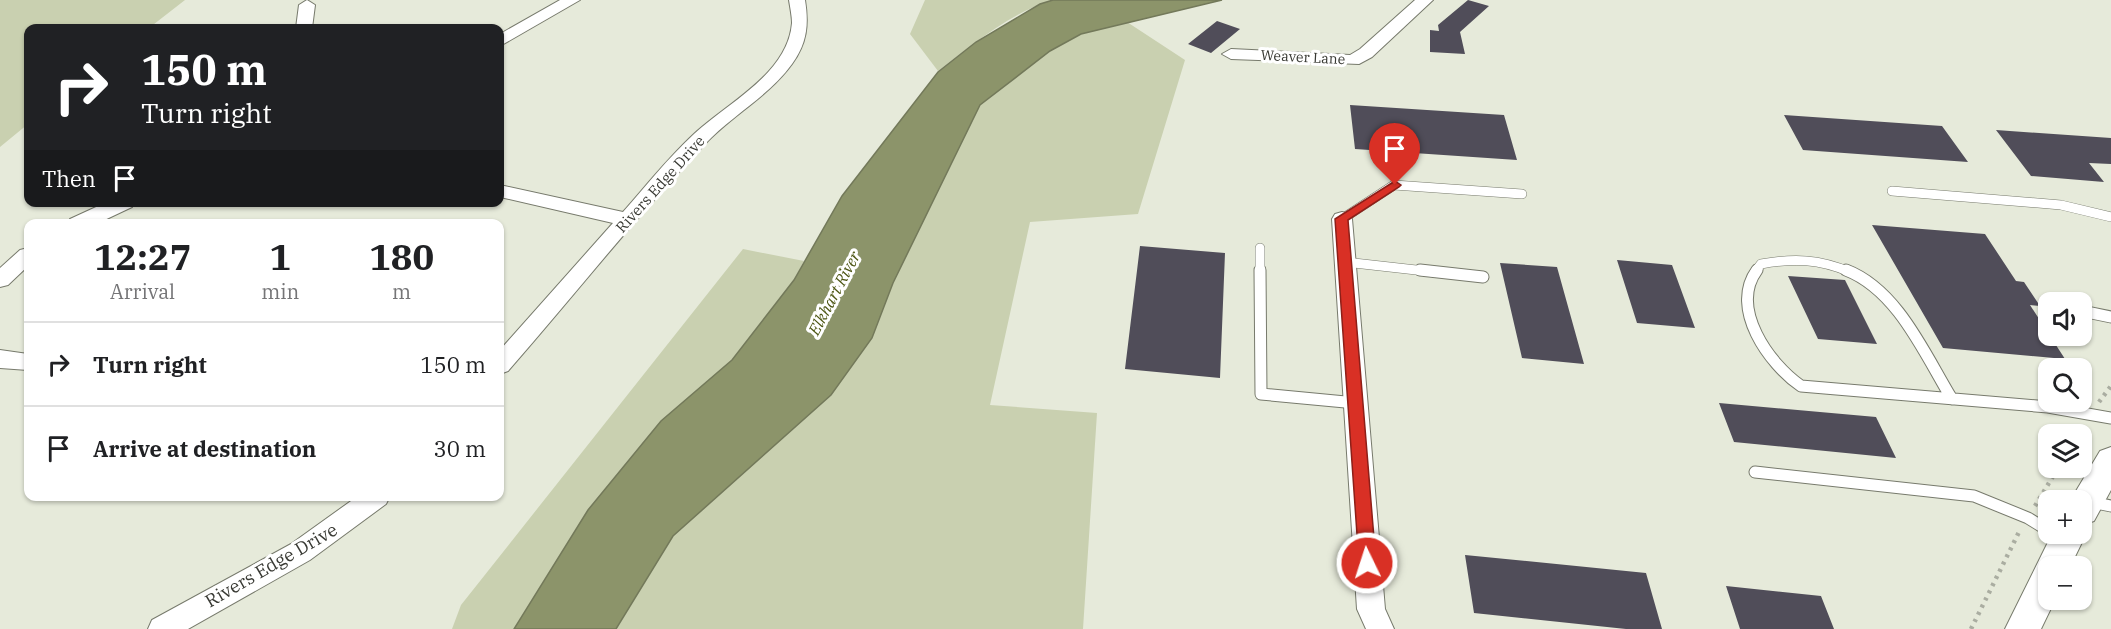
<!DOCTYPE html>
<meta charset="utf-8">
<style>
body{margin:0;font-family:"IBM Plex Serif",serif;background:#f6f6f6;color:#202124;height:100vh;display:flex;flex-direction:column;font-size:22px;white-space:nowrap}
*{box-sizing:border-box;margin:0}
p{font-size:20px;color:#757577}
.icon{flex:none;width:33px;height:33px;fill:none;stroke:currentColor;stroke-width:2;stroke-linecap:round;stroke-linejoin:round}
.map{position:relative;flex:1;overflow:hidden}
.panel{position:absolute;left:24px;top:219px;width:480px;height:282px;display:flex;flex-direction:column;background:#fff;border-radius:12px;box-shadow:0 2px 4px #0004}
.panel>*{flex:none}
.top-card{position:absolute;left:24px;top:24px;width:480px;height:183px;border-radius:12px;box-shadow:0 2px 4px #0004;background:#202124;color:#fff;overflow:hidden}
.controls{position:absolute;left:2038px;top:292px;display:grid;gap:12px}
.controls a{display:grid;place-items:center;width:54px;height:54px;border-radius:12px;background:#fff;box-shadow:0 2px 4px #0004;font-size:30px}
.pin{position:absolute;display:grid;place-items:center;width:51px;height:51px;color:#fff;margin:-62px -26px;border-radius:50% 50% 50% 0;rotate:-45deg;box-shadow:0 0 6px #0007}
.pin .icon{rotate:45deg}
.me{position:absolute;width:66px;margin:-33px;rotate:356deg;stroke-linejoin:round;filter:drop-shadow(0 0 4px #0008)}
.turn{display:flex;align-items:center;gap:21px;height:126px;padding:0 18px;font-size:27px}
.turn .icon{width:78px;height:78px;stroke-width:2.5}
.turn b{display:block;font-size:42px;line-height:51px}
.then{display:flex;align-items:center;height:57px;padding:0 18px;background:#0003;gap:12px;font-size:22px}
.eta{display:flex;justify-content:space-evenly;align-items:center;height:102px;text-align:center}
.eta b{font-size:36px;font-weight:700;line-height:42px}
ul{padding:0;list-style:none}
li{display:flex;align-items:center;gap:18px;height:84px;padding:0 18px;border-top:2px solid #e0e0e0}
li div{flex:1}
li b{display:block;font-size:22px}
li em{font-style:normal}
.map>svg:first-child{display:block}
.green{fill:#c9d0b0}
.water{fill:#8c946a;stroke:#73795a;stroke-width:1.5}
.building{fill:#504d59}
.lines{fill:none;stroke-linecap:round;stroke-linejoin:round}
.service-far1-casing{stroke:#777a6c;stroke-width:10}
.service-casing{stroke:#777a6c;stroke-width:13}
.minor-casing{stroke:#777a6c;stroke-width:2}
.tertiary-casing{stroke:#777a6c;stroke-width:2}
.path{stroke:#aaada1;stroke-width:4.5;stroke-dasharray:3 5;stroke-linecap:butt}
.service-far1{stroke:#fff;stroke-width:9}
.service{stroke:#fff;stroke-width:11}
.minor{fill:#fff;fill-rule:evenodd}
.tertiary{fill:#fff;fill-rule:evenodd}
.route{fill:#d93025;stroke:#8d1f18;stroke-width:1.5}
.labels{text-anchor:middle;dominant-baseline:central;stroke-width:6;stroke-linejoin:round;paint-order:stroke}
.far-street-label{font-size:14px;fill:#383933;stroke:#fff}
.street-label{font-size:15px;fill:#383933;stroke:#fff}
.water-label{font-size:16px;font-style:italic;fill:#4d5613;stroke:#fff}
.near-street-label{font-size:18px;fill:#383933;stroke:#fff}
</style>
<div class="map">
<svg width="2111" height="629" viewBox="0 0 2111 629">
<rect width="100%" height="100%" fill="#e6eada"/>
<path class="green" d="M 0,0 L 185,0 L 149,28 L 28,28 L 28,124 L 0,147 Z
M 925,0 L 1053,0 C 1011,12 972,45 938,71 L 910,34 Z
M 1127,22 L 1185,60 L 1138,214 L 1030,222 L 990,405 L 1097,413 L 1083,629 L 616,629 L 673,536 L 831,395 L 872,338 L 893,283 L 980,105 L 1050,51 L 1081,34 Z
M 743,249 L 804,261 L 794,280 L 732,360 L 661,421 L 588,510 L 514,629 L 452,629 L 461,605 Z"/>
<path class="water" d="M 1053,0 L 1222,0 L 1081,34 L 1050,51 L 980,105 L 893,283 L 872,338 L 831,395 L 673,536 L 616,629 L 514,629 L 588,510 L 661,421 L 732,360 L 794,280 L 842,196 L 938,72 L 976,42 L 1040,4 Z"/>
<path class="building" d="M 1468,0 L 1489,6 L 1460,32 L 1465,54 L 1430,52 L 1430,30 L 1439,31 L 1438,25 Z
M 1217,21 L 1240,29 L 1211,53 L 1188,44 Z
M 1350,105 L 1504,115 L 1517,160 L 1355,149 Z
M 1784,115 L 1942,126 L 1968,162 L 1803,150 Z
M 1996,130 L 2111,138 L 2111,164 L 2089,163 L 2104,182 L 2031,176 Z
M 1872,225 L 1985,234 L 2016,281 L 2024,282 L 2040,306 L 2030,305 L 2065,359 L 1943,348 Z
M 1140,246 L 1225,253 L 1220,378 L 1125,369 Z
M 1617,260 L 1672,265 L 1695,328 L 1637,323 Z
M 1500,263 L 1557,267 L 1584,364 L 1522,358 Z
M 1788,276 L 1845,280 L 1877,344 L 1818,339 Z
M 1719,403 L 1876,417 L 1896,458 L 1734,442 Z
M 1465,555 L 1646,573 L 1662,629 L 1626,629 L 1474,613 Z
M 1726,586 L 1821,596 L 1834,629 L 1740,629 Z"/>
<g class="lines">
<g class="service-far1-casing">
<path id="service-far1" d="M 1892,191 L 2061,205 L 2111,217
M 1342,219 L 1394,185 L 1522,194
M 1260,248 L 1260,272
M 1345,262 L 1434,272
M 1755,272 L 1761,264 C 1794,258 1819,259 1850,272"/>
</g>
<g class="service-casing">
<path id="service" d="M 1260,270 L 1261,394 L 1356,403
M 1420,270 L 1483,277
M 1757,270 C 1729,308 1769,364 1801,386 L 2048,407 L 2111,418
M 1846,270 C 1898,290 1925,355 1952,399
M 2082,311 L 2111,317
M 1755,472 L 1974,496 L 2028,518 L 2049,531
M 2091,502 L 2111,506"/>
</g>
<g class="minor-casing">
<path id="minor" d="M 307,0 L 315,5 L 312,28 L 296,28 L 299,5 Z
M 560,0 L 580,0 L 500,46 L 500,34 Z
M 789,0 L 805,0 C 809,25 807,43 792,64 C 768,97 732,115 705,144 C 636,216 574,296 508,371 L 500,374 L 500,350 L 613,223 L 500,197 L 500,185 L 623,212 C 646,186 668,158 694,134 C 727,103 788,74 792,23 C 792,16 790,7 789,0 Z
M 1415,0 L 1433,0 L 1372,57 L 1359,64 L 1231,59 L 1222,54 L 1231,49 L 1350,55 L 1360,49 Z
M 107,202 L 135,202 L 132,207 L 96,224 L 67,224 L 70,219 Z
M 1342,212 L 1349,214 L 1352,219 L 1385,609 L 1394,629 L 1366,629 L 1357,609 L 1332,219 L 1335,214 Z
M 28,248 L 28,266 L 8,285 L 0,287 L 0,268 L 20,250 Z
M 0,350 L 28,354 L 28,370 L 0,368 Z
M 358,496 L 390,496 L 386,504 L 310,560 L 188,629 L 148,629 L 152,620 L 291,544 Z"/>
</g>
<g class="tertiary-casing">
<path id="tertiary" d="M 2111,447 L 2111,490 L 2094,521 L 2082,525 L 2082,501 L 2070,501 L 2100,451 Z
M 2082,526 L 2086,534 L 2070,567 L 2049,567 L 2049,600 L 2055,600 L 2041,629 L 2005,629 L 2052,534 L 2082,534 Z"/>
</g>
<path class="path" d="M 2099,402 L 2111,386
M 2078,435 L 2083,426
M 2035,506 L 2058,468
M 1971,629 L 2020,530"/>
<use href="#service-far1" class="service-far1"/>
<use href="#service" class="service"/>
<use href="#minor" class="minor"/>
<use href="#tertiary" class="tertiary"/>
</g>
<path class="route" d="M 1395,181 L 1401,185 L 1399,187 L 1348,220 L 1376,563 L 1373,568 L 1362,568 L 1359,563 L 1335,219 Z"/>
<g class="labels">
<g class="far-street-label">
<text transform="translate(1303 57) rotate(3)">Weaver Lane</text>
</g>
<g class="street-label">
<text transform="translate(660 184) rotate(-48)">Rivers Edge Drive</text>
</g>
<g class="water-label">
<text transform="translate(834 293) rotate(-62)">Elkhart River</text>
</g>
<g class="near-street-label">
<text transform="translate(271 565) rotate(-30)">Rivers Edge Drive</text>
</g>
</g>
</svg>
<div class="controls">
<a><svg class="icon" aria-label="sound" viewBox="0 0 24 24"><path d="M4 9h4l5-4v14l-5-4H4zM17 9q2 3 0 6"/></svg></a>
<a><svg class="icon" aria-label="search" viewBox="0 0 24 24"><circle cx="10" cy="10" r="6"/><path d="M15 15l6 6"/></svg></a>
<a><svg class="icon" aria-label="layers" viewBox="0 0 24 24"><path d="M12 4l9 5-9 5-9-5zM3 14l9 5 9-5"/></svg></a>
<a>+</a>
<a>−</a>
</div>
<div class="pin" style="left:1395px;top:185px;background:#d93025"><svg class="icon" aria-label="arrive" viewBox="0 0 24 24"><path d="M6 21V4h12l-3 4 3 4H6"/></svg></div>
<svg class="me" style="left:1367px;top:563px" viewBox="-20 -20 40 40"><circle r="17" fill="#d93025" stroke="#fff" stroke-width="3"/><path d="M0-11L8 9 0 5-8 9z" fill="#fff"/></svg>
<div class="top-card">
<div class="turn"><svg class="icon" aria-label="right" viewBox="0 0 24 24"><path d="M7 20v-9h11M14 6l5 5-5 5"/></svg><div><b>150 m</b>Turn right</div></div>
<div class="then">Then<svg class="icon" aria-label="arrive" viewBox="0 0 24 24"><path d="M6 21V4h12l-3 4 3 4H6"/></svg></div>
</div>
<section class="panel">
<div class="eta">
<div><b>12:27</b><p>Arrival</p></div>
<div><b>1</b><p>min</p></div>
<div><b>180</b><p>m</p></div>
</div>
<ul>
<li><svg class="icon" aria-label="right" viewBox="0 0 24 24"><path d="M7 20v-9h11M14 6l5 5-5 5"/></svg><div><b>Turn right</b></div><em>150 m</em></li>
<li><svg class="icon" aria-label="arrive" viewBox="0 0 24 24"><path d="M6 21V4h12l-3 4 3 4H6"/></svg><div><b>Arrive at destination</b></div><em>30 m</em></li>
</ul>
</section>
</div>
